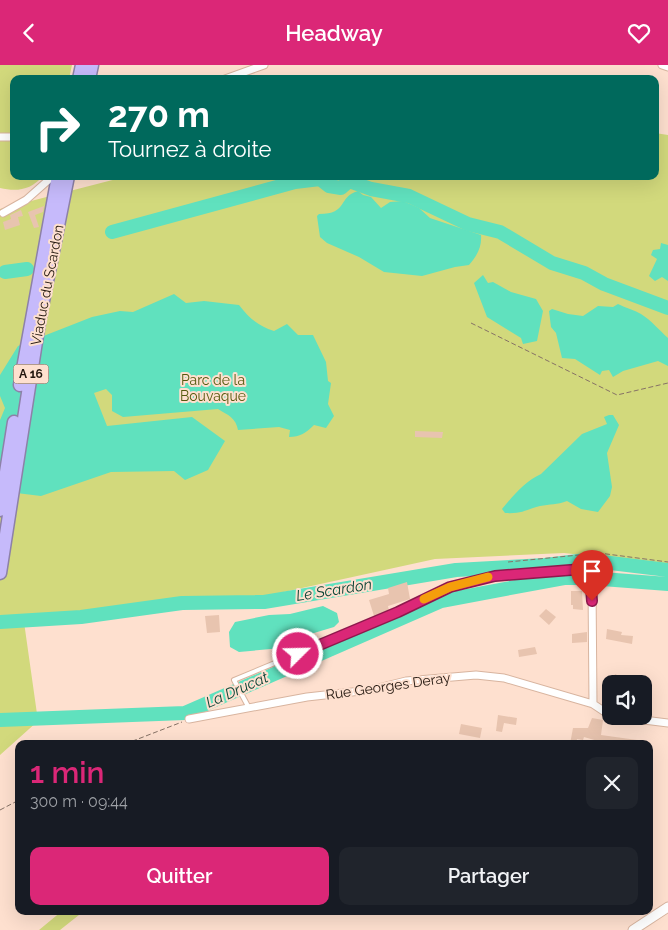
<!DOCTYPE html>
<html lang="fr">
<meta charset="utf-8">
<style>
body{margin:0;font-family:Raleway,sans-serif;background:#20242c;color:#f1f3f6;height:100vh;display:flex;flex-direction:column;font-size:19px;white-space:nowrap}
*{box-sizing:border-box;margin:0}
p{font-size:16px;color:#9ea1a6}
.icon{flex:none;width:28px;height:28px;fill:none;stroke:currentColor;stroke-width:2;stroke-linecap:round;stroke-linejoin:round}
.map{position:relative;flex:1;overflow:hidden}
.side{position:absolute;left:15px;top:675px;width:638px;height:175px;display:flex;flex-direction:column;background:#171b24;border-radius:10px;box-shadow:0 5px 20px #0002}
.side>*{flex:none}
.guide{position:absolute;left:10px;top:10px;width:649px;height:105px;border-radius:10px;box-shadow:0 5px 20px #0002;background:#00695c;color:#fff;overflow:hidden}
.controls{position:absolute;left:602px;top:610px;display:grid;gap:10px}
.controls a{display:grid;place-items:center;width:50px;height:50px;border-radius:10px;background:#171b24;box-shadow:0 5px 20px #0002;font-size:25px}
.pin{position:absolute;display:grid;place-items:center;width:42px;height:42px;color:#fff;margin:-51px -21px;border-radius:50% 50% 50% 0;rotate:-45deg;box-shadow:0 0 5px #0007}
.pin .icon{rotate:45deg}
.me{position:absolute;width:55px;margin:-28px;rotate:67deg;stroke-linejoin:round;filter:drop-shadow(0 0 4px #0008)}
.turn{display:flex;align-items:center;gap:18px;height:105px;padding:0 15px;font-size:22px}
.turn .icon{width:65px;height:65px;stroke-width:2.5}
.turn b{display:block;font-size:35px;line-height:42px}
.round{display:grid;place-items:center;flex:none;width:52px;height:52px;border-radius:10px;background:#20242c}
.summary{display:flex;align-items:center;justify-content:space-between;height:85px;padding:0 15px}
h1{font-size:30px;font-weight:600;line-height:38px;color:#db2777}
.button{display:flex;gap:10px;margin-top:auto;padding:10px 15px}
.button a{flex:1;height:58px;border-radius:10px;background:#db2777;color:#fff;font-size:20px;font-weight:600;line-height:58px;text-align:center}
.button a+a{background:#20242c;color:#f1f3f6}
header{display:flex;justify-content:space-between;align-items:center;height:65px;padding:0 15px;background:#db2777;color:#fff;font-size:22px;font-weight:600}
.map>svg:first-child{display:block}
.green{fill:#d2d97c}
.water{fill:#60e1be}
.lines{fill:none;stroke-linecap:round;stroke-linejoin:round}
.river{stroke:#60e1be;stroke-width:14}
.building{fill:#e8c4af}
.service-casing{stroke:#d8b49f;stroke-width:6}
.minor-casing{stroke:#d8b49f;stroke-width:9}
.tertiary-casing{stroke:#d8b49f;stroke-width:11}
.motorway-casing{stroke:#8d81a8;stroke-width:15}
.path{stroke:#867266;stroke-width:1;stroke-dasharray:5 2.5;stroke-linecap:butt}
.service{stroke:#fff;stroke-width:4}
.minor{stroke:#fff;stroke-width:7}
.tertiary{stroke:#fff;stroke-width:9}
.motorway{stroke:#c6bafb;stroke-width:12}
.route-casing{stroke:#8e194d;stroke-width:12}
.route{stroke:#db2777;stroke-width:9}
.slow{stroke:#f59e0b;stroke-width:9}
.labels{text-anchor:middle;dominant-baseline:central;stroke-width:4;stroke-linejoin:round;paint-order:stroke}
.shield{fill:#fee0cf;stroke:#645348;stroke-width:1}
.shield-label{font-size:12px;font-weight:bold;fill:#22160e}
.street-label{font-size:14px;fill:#22160e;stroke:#fee0cf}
.park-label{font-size:14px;fill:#56590e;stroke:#fee0cf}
.water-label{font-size:15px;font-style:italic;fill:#084335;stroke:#fee0cf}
</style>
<header><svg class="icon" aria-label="back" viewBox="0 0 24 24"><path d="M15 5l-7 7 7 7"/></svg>Headway<svg class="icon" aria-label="heart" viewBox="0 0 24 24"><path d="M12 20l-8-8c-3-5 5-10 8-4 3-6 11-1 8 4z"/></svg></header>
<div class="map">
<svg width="668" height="865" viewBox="0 0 668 865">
<rect width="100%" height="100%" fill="#fee0cf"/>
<path class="green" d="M 0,0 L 72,0 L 69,14 L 14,14 L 14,111 L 43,111 C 31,125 17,127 0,123 Z
M 655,68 L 668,70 L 668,500 L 564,488 L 435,494 L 270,530 L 24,557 L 38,656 L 0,690 L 0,144 L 128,111 L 655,111 Z
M 62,846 L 84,846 L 60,865 L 39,865 Z"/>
<path class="water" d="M 358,126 L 363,130 L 371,132 L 381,143 L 390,137 L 403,136 L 419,143 L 430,153 L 481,170 C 482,182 477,191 469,200 L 455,202 L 422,211 L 384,207 L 359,192 L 327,178 L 320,172 L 317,151 L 319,149 C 349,149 337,132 358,126 Z
M 661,178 L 668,180 L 668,216 L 662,212 L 655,216 L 649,211 L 657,194 L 651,190 L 653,185 L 660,184 Z
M 483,210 L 488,218 L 493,217 L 511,227 L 536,234 L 543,246 L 537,276 L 523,279 L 521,273 L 487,252 L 474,218 Z
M 174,229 L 186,238 L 204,236 L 239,240 C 249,253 258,261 274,266 L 287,259 L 298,270 L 313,270 L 326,297 L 328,316 L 331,318 L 328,339 L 334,351 L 326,363 L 314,360 C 306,368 300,372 289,372 L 290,365 L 279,362 L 238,365 C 236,353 228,350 218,344 L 123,352 L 112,346 L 112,330 L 106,324 L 94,328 L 107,361 L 192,352 L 225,376 L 208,405 L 185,415 L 174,406 L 111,407 L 41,431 L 0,426 L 0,355 L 5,343 L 0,331 L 0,310 L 18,281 L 92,252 L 120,246 L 133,247 Z
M 618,239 C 626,243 634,245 641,249 C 652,256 659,265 668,273 L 668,301 L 658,296 L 623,306 L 613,312 L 609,305 L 602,306 L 600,310 L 575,294 L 562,293 L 556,268 L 551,262 L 549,246 L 552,244 L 568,249 L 583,251 L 598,241 L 613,242 Z
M 609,350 L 613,350 L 619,360 L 607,388 L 612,422 L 610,431 L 598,447 L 581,444 L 567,436 C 557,440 550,439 540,441 C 525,445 522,449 505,448 L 502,444 C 513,431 525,416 541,409 L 582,369 L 607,359 L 604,352 Z
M 323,541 L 337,548 L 339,557 L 334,562 L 294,574 L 282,583 L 239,587 L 230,582 L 229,567 L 235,557 L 269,550 L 290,549 Z"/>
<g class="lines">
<path class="river" d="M 112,167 L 295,117 L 320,114 L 329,121 L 341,123 L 349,116 L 371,124 L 409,131 L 468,159 L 500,167 L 552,198 L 584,208 L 604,219 L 668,243
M 5,207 L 27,204
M 0,557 L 81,552 L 182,538 L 264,537 L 456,505 L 545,500 L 586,495 L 668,505
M 0,655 L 185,648 L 441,536 L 564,513 L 589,513 L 668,519"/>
</g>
<path class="building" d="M 44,141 L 43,147 L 35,150 L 39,162 L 34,163 L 28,147 Z
M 21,145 L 23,151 L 18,152 L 20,160 L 5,165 L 3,157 L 11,154 L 10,150 Z
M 415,366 L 443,367 L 442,373 L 415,372 Z
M 407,517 L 410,534 L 388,541 L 389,546 L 374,551 L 369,535 L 389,529 L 388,523 Z
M 571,526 L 582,526 L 583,545 L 573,544 L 573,540 L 571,540 Z
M 546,544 L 556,552 L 549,560 L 539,551 Z
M 219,550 L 220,567 L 207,568 L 205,551 Z
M 607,564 L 622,567 L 621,570 L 633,571 L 632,579 L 606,574 Z
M 587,567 L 587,577 L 572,578 L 572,569 Z
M 535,582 L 537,589 L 519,592 L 518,585 Z
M 615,609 L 637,619 L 611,619 Z
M 498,650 L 517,653 L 516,660 L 504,658 L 502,667 L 496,666 Z
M 592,653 L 603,655 L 601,670 L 637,675 L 636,679 L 608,679 L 584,672 L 583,675 L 577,674 L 576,679 L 570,679 L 573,663 L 588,663 Z
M 461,659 L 482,663 L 480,673 L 459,669 Z"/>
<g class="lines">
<g class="service-casing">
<path id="service" d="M 249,643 L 234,615 L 398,547 L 450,522 L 495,511 L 583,504 L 590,509 L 592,520"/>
</g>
<g class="minor-casing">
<path id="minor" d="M 662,0 L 668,2
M 225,14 L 264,0
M 0,72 L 14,72
M 3,148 L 26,135 L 53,111
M 592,520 L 593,639
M 612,651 L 668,658
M 189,654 L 307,632 L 370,625 L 406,616 L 476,610 L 504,613 L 593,639 L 611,651"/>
</g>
<g class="tertiary-casing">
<path id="tertiary" d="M 633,865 L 668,842"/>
</g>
<g class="motorway-casing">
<path id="motorway" d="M 79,14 L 82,0
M 89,14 L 92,0
M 20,320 L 58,111
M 0,445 L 14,357
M 0,508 L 40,251 L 68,111"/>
</g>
<path class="path" d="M 471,258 L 617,330 L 668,318
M 508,497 L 599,488 L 668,497
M 125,679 L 182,657
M 0,745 L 19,735"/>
<use href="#service" class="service"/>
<use href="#minor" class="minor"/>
<use href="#tertiary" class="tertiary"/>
<use href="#motorway" class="motorway"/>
</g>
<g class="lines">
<g class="route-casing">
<path id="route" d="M 298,589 L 398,547 L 450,522 L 495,511 L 583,504 L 590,509 L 592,536"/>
</g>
<use href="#route" class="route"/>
<path class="slow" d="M 424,534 L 450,522 L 488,512"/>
</g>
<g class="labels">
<rect class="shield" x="13.5" y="299.5" width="35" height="19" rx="4"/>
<g class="shield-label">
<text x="31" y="309">A 16</text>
</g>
<g class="street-label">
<text transform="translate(47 220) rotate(-79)">Viaduc du Scardon</text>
<text transform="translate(388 621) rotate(-8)">Rue Georges Deray</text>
</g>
<g class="park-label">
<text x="213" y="315">Parc de la<tspan x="213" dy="16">Bouvaque</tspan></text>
</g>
<g class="water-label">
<text transform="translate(334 525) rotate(-9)">Le Scardon</text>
<text transform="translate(237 625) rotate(-24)">La Drucat</text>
</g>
</g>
</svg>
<div class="controls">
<a><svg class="icon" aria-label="sound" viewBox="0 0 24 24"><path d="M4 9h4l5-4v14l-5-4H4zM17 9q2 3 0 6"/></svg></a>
</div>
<div class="pin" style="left:592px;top:536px;background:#d93025"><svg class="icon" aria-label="arrive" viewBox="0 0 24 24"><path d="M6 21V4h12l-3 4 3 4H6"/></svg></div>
<svg class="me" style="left:298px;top:589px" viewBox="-20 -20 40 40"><circle r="17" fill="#db2777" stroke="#fff" stroke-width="3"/><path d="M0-11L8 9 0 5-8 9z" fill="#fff"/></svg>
<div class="guide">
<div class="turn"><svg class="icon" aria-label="right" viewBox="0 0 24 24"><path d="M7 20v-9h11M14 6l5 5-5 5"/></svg><div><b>270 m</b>Tournez à droite</div></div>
</div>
<section class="side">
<div class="summary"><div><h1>1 min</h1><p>300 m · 09:44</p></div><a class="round"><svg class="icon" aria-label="close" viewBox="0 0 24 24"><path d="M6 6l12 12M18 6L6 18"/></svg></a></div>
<div class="button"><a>Quitter</a><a>Partager</a></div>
</section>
</div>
